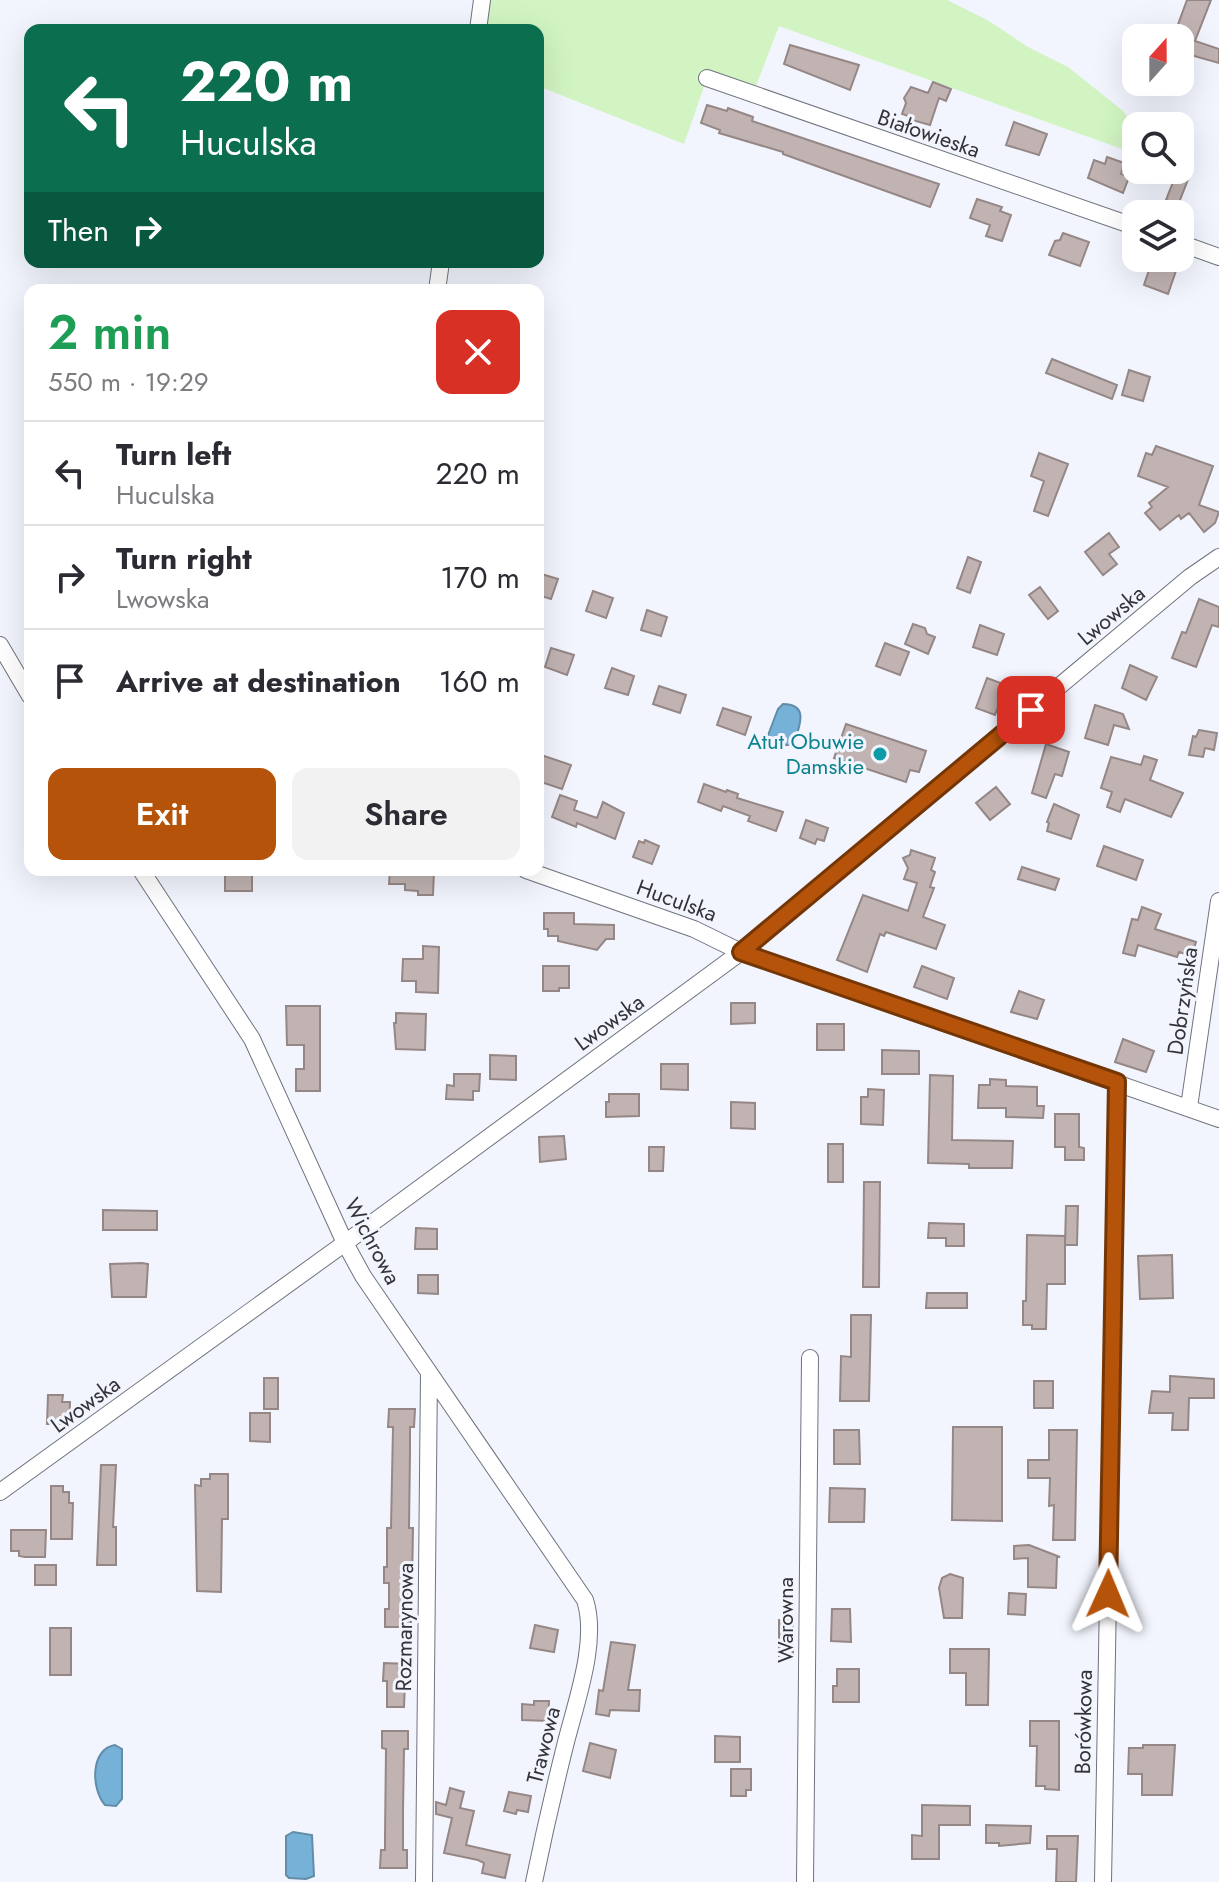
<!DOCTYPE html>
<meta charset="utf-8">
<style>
body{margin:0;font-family:Jost,sans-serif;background:#f2f2f3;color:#2b2b33;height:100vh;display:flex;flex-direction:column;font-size:30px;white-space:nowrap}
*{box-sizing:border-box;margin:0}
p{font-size:26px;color:#7c7c81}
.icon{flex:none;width:44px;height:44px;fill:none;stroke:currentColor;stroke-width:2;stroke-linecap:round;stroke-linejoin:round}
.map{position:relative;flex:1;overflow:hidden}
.side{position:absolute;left:24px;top:284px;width:520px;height:592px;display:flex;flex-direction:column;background:#fff;border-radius:16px;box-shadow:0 8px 32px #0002}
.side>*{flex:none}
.hud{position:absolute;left:24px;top:24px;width:520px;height:244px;border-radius:16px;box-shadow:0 8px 32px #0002;background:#0b6e4f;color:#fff;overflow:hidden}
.needle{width:52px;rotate:21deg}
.buttons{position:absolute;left:1122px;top:24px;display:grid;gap:16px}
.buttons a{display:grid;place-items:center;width:72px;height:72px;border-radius:16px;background:#fff;box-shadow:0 8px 32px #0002;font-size:40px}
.pin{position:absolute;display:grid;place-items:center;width:68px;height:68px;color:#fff;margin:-34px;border-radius:16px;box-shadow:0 4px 12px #0006}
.me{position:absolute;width:88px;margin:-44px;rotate:1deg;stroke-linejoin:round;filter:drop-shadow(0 0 6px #0008)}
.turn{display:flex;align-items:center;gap:28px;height:168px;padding:0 24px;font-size:36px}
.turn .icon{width:104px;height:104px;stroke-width:2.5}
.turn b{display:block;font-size:56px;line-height:68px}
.then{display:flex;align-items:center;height:76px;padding:0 24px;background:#0003;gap:16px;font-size:30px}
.round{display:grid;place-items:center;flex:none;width:84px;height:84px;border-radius:16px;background:#f2f2f3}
.overview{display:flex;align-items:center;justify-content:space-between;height:136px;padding:0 24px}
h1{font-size:48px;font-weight:600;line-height:60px;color:#1e9e55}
.button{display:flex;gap:16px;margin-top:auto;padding:16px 24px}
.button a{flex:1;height:92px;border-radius:16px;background:#b45309;color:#fff;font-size:32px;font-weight:600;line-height:92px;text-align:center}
.button a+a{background:#f2f2f3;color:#2b2b33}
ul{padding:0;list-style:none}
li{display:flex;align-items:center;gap:24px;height:104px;padding:0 24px;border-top:2px solid #e1e1e2}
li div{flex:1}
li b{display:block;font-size:30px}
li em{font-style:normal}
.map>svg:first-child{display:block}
.green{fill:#d1f4c2}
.water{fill:#76b1d8;stroke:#628ca8;stroke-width:2}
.building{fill:#c0b3b1;stroke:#958786;stroke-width:2}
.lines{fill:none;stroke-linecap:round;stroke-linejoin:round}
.minor-casing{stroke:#70737d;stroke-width:18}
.minor{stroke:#fff;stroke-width:16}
.route-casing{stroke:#753606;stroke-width:20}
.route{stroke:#b45309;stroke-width:14}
.culture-dot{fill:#0f9aa8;stroke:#f2f5fe;stroke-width:3}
.labels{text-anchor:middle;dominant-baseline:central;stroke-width:6;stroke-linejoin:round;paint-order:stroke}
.street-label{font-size:22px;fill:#333438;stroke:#f2f5fe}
.culture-label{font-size:22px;fill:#0d838f;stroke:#f2f5fe;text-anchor:end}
</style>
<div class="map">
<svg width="1219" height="1882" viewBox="0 0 1219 1882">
<rect width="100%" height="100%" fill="#f2f5fe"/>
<path class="green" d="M 488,0 L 947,0 L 989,21 L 1028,47 L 1068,67 L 1123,111 L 1136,130 L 1136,154 L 779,26 L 753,94 L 707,78 L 684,144 L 538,86 L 538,30 L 484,30 Z"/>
<path class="water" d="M 783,704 C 810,704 799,727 794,744 C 783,746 775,747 767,738 L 778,709 Z
M 115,1745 L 122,1749 L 122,1799 L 116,1806 L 105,1805 C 91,1789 90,1749 115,1745 Z
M 293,1832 L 312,1835 L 314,1876 L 306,1879 L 289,1878 L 286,1875 L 286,1836 Z"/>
<path class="building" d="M 1187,0 L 1211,0 L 1195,41 L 1219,49 L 1219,63 L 1180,52 L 1180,38 L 1173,38 Z
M 790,45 L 859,65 L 850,90 L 784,64 Z
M 933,82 L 951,89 L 946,101 L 939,98 L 930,125 L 912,120 L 911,117 L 902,114 L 906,103 L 904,98 L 911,87 L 928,93 Z
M 707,105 L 727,111 L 728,108 L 753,117 L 752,121 L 939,184 L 930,207 L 783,154 L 783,152 L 719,133 L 720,130 L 701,123 Z
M 1014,122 L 1047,134 L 1039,155 L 1006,145 Z
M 1107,157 L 1124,163 L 1121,174 L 1129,177 L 1123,193 L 1088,178 L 1094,160 L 1105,164 Z
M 1177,172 L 1189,177 L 1178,205 L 1166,200 Z
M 977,199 L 1002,207 L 1000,211 L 1011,215 L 1002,241 L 986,236 L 990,225 L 970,218 Z
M 1063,233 L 1089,242 L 1080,266 L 1049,255 L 1055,241 L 1060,240 Z
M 1153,258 L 1178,265 L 1168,294 L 1144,285 Z
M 1052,359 L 1117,385 L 1112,399 L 1046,373 Z
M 1129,370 L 1150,377 L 1143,401 L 1122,395 Z
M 1156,446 L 1213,466 L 1199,505 L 1219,512 L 1215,523 L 1204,532 L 1189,513 L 1181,519 L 1179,515 L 1160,530 L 1145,513 L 1152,507 L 1149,503 L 1168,487 L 1138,476 L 1146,453 L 1152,455 Z
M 1039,453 L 1068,464 L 1048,516 L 1034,511 L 1044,481 L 1031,476 Z
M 1109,533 L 1119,547 L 1109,554 L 1117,564 L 1103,575 L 1085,552 Z
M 968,557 L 981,562 L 970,593 L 957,588 Z
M 538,573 L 558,579 L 551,599 L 538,595 Z
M 1040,587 L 1058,611 L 1048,619 L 1029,595 Z
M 593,591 L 613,598 L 606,618 L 586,611 Z
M 1199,599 L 1219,607 L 1219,627 L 1212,625 L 1196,667 L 1172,658 L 1182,632 L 1186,633 Z
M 647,610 L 667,617 L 661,636 L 641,630 Z
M 913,624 L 925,628 L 927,634 L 935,637 L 928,654 L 905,644 Z
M 980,625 L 1004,634 L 997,655 L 973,647 Z
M 885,643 L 909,652 L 900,675 L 876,666 Z
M 551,648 L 574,655 L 567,675 L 545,667 Z
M 1130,665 L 1157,677 L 1146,700 L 1122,688 Z
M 612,668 L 634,676 L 628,695 L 605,688 Z
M 987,678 L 1006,685 L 995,715 L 976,708 Z
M 659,686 L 686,695 L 680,713 L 653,704 Z
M 1095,705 L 1123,714 L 1129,729 L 1114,725 L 1108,745 L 1085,738 Z
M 723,708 L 751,717 L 745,735 L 717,725 Z
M 846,724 L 926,751 L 919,772 L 910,770 L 906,782 L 834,758 Z
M 1199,730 L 1217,733 L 1214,750 L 1205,748 L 1203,757 L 1189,755 L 1193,736 L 1196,737 Z
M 1046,744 L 1069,752 L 1062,776 L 1055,774 L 1046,798 L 1032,793 Z
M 538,754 L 571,765 L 562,789 L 538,781 Z
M 1144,756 L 1157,760 L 1150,780 L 1183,793 L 1171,817 L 1125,799 L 1120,812 L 1107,807 L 1112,792 L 1101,788 L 1111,757 L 1141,765 Z
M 704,784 L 726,792 L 727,790 L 738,794 L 737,798 L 783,812 L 776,831 L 748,821 L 750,816 L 723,806 L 721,811 L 698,802 Z
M 996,787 L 1010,804 L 990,820 L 976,803 Z
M 560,795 L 577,801 L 574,810 L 597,818 L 603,802 L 624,813 L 615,839 L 577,823 L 576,827 L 552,817 Z
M 1054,804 L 1079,815 L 1071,839 L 1047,831 L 1049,823 L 1047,822 Z
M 806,820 L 828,828 L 824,841 L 817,839 L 815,844 L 800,838 Z
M 645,840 L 659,846 L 652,864 L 633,857 L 639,841 L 644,843 Z
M 1104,846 L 1143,860 L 1136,880 L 1097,866 Z
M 911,850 L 935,858 L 931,870 L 935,872 L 930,887 L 934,888 L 923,917 L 945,925 L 936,949 L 886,932 L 884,936 L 880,934 L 867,972 L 837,960 L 863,895 L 908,911 L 917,883 L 904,879 L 908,868 L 903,858 L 910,855 Z
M 1022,867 L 1059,879 L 1055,890 L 1018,879 Z
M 225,870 L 252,870 L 252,891 L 225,891 Z
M 390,870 L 434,870 L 433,895 L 418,895 L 418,891 L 405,890 L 405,884 L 389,884 Z
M 1142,907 L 1161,914 L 1155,929 L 1196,942 L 1192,956 L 1179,952 L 1177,957 L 1138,945 L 1135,956 L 1123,953 L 1132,919 L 1138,920 Z
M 544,913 L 574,913 L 574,924 L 614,925 L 614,939 L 606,939 L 597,950 L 558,941 L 558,936 L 548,936 L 548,929 L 544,929 Z
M 423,946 L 439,947 L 438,993 L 416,992 L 416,981 L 402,981 L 403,959 L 423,959 Z
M 543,966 L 569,966 L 569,988 L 559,988 L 559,991 L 543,991 Z
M 922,966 L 954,978 L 947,999 L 914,987 Z
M 1019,991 L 1044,1000 L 1037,1019 L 1011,1012 Z
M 731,1003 L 755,1003 L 755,1023 L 731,1024 Z
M 286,1006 L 320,1006 L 320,1091 L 296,1091 L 296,1069 L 304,1069 L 304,1045 L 287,1045 Z
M 396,1013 L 426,1014 L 425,1050 L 396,1049 L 394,1023 L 396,1023 Z
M 817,1024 L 844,1024 L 844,1050 L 817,1050 Z
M 1123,1039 L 1154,1051 L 1146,1072 L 1115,1062 Z
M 882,1050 L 919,1051 L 919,1074 L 882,1074 Z
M 490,1055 L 516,1056 L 516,1080 L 490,1079 Z
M 661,1064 L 688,1064 L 688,1090 L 661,1089 Z
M 454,1074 L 480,1074 L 479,1091 L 473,1091 L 473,1100 L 446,1099 L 447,1085 L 454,1086 Z
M 930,1075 L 953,1076 L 952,1140 L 1013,1141 L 1012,1168 L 969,1168 L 969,1164 L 928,1163 Z
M 990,1079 L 1006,1080 L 1006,1086 L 1037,1087 L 1037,1106 L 1044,1106 L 1043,1118 L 1006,1117 L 1006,1108 L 978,1108 L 979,1085 L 990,1085 Z
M 868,1089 L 884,1090 L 883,1125 L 861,1124 L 861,1097 L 868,1097 Z
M 609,1094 L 639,1094 L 639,1116 L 606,1117 L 606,1102 L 609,1102 Z
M 731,1102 L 755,1103 L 755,1129 L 731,1128 Z
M 1055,1114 L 1079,1114 L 1079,1147 L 1084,1148 L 1084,1160 L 1065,1160 L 1065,1147 L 1055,1147 Z
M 564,1136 L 566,1159 L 540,1162 L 539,1137 Z
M 828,1144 L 843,1144 L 843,1182 L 828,1182 Z
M 649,1147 L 664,1147 L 663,1171 L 649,1171 Z
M 864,1182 L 880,1182 L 879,1287 L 863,1287 Z
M 1066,1206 L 1078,1206 L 1077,1245 L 1065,1245 Z
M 103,1210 L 157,1211 L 157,1230 L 103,1230 Z
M 929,1223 L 964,1224 L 964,1246 L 946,1246 L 946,1238 L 928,1238 Z
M 416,1228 L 437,1229 L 437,1249 L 415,1249 Z
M 1027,1235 L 1065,1236 L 1065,1284 L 1047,1284 L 1046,1329 L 1032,1329 L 1032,1325 L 1023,1325 L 1023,1301 L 1026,1301 Z
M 1172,1255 L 1173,1298 L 1140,1299 L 1138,1256 Z
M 142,1263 L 148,1264 L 146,1297 L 112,1297 L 110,1264 Z
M 418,1275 L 438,1275 L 438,1294 L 418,1293 Z
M 927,1293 L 967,1293 L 967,1308 L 926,1308 Z
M 851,1315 L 871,1315 L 869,1401 L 840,1401 L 841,1356 L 851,1357 Z
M 1170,1376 L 1214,1379 L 1214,1398 L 1189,1398 L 1188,1430 L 1172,1430 L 1173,1413 L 1149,1413 L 1152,1391 L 1170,1392 Z
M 264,1378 L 278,1378 L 278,1409 L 264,1409 Z
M 1034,1381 L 1053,1381 L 1053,1408 L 1034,1408 Z
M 48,1395 L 63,1395 L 62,1402 L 70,1402 L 69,1424 L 47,1424 Z
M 389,1409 L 415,1409 L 414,1427 L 410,1427 L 410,1452 L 409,1528 L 413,1528 L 412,1584 L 407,1584 L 407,1609 L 411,1609 L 411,1627 L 385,1627 L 385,1609 L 389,1609 L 389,1583 L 384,1583 L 384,1567 L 387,1567 L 387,1528 L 391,1528 L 393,1427 L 388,1427 Z
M 250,1413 L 270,1413 L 270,1442 L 250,1441 Z
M 953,1427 L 1002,1427 L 1002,1521 L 952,1520 Z
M 834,1430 L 859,1430 L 860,1464 L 834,1464 Z
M 1049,1430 L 1077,1430 L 1075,1540 L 1053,1540 L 1054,1505 L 1049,1506 L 1050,1478 L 1028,1478 L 1028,1460 L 1049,1460 Z
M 101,1465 L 116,1465 L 113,1527 L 116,1527 L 116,1565 L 97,1565 Z
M 210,1474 L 228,1474 L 228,1519 L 222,1519 L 221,1592 L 197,1591 L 195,1485 L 201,1486 L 201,1479 L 210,1479 Z
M 51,1486 L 63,1486 L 63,1492 L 69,1492 L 69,1503 L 73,1503 L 72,1539 L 51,1539 Z
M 830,1488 L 865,1489 L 864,1522 L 829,1522 Z
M 11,1530 L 46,1530 L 45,1557 L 25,1557 L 19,1556 L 19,1551 L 11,1551 Z
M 1029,1545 L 1060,1557 L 1057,1557 L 1056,1588 L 1028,1587 L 1028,1558 L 1014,1559 L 1014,1546 Z
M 35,1565 L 56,1565 L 56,1585 L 35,1585 Z
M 950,1574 L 963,1578 L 962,1618 L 944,1618 L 939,1588 L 942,1578 Z
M 1009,1593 L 1026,1594 L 1025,1615 L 1008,1614 Z
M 832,1609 L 850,1609 L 851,1642 L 831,1641 Z
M 779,1620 L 793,1620 L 793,1656 L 779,1656 Z
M 535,1625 L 558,1630 L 554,1652 L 530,1648 Z
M 50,1628 L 71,1628 L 71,1675 L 50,1675 Z
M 611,1642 L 635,1645 L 628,1690 L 640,1690 L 639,1711 L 610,1710 L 609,1716 L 596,1714 L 599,1690 L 603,1691 Z
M 950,1649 L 989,1649 L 988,1705 L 966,1705 L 966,1673 L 950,1673 Z
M 384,1663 L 410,1664 L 409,1682 L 405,1682 L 404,1707 L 387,1707 L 387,1681 L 383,1681 Z
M 837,1669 L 859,1669 L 859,1702 L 833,1702 L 833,1686 L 837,1686 Z
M 534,1701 L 549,1701 L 548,1721 L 522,1720 L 522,1704 L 534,1705 Z
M 1030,1721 L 1059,1721 L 1059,1790 L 1045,1789 L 1045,1786 L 1036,1786 L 1037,1746 L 1030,1746 Z
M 382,1731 L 408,1731 L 408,1749 L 404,1749 L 403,1812 L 403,1850 L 407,1850 L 407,1868 L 380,1868 L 381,1850 L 385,1850 L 385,1837 L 386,1749 L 382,1748 Z
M 715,1736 L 740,1737 L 740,1762 L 715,1762 Z
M 590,1743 L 616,1750 L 610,1778 L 583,1771 Z
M 1143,1745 L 1175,1745 L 1172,1795 L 1142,1795 L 1142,1774 L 1128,1774 L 1129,1748 L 1143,1748 Z
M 731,1769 L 751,1769 L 751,1790 L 746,1790 L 746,1796 L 731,1796 Z
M 450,1788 L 464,1792 L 460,1808 L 474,1811 L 466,1845 L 510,1855 L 505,1878 L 482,1873 L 484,1863 L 478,1860 L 444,1853 L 452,1818 L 436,1814 L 436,1802 L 446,1805 Z
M 509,1792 L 531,1796 L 528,1812 L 517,1810 L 516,1814 L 504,1811 Z
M 922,1805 L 970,1806 L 970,1825 L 939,1825 L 939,1859 L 912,1859 L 912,1835 L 922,1836 Z
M 986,1825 L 1031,1826 L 1030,1843 L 999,1846 L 999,1843 L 986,1843 Z
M 1047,1836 L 1078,1836 L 1076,1882 L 1056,1882 L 1057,1849 L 1047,1849 Z"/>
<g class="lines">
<g class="minor-casing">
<path id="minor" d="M 478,30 L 482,0
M 707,78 L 1136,227
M 1180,243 L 1219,257
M 437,290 L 441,262
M 0,645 L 30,696
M 141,870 L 252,1039 L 345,1243 L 363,1276 L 585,1600 C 599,1643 574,1707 564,1750 C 553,1794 543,1838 534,1882
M 526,870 L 694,929 L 741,952 L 1219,1119
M 1189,1107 L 1219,901
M 0,1492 L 345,1243 L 741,952 L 1190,577 L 1219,557
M 424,1882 L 429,1373
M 805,1882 L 810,1358
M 1103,1882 L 1117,1082"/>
</g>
<use href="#minor" class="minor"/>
</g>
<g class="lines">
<g class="route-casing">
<path id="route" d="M 1031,710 L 741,952 L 1117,1082 L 1108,1594"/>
</g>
<use href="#route" class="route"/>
</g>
<circle class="culture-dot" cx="880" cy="754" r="8"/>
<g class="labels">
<g class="street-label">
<text transform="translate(929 133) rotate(19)">Białowieska</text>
<text transform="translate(1111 615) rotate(-40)">Lwowska</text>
<text transform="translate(677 900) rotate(20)">Huculska</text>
<text transform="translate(1182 1001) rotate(-82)">Dobrzyńska</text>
<text transform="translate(609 1022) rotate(-36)">Lwowska</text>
<text transform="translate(373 1241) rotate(62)">Wichrowa</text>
<text transform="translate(85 1404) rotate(-36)">Lwowska</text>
<text transform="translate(785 1620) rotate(-90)">Warowna</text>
<text transform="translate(404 1627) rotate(-89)">Rozmarynowa</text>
<text transform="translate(1083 1722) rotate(-89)">Borówkowa</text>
<text transform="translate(543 1745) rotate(-76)">Trawowa</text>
</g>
<g class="culture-label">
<text x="864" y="741">Atut Obuwie<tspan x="864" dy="25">Damskie</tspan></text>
</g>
</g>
</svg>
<div class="buttons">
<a><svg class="needle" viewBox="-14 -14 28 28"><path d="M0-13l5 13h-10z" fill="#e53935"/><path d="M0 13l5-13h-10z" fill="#7c7c81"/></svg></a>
<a><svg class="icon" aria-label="search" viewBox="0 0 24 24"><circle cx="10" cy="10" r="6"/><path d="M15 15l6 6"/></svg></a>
<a><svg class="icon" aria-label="layers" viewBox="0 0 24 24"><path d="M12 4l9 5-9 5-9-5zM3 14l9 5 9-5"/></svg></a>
</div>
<div class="pin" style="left:1031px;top:710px;background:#d93025"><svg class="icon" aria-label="arrive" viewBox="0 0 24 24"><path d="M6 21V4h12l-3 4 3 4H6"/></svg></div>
<svg class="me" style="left:1108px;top:1594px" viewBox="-20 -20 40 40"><path d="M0-17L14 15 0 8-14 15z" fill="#b45309" stroke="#fff" stroke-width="4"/></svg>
<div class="hud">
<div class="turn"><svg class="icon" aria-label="left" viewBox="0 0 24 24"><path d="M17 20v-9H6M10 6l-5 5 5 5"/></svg><div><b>220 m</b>Huculska</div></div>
<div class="then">Then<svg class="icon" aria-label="right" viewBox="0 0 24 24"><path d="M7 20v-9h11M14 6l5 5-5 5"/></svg></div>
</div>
<section class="side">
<div class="overview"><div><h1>2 min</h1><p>550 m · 19:29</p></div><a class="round" style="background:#d93025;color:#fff"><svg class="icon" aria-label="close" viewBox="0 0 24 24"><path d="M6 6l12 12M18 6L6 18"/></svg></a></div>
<ul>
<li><svg class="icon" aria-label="left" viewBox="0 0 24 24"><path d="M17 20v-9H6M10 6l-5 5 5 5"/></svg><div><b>Turn left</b><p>Huculska</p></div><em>220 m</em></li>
<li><svg class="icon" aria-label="right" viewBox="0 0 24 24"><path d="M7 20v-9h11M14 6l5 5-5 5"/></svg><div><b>Turn right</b><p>Lwowska</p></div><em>170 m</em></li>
<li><svg class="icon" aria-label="arrive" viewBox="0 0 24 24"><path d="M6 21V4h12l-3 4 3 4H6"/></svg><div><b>Arrive at destination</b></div><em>160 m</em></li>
</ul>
<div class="button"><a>Exit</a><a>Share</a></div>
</section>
</div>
